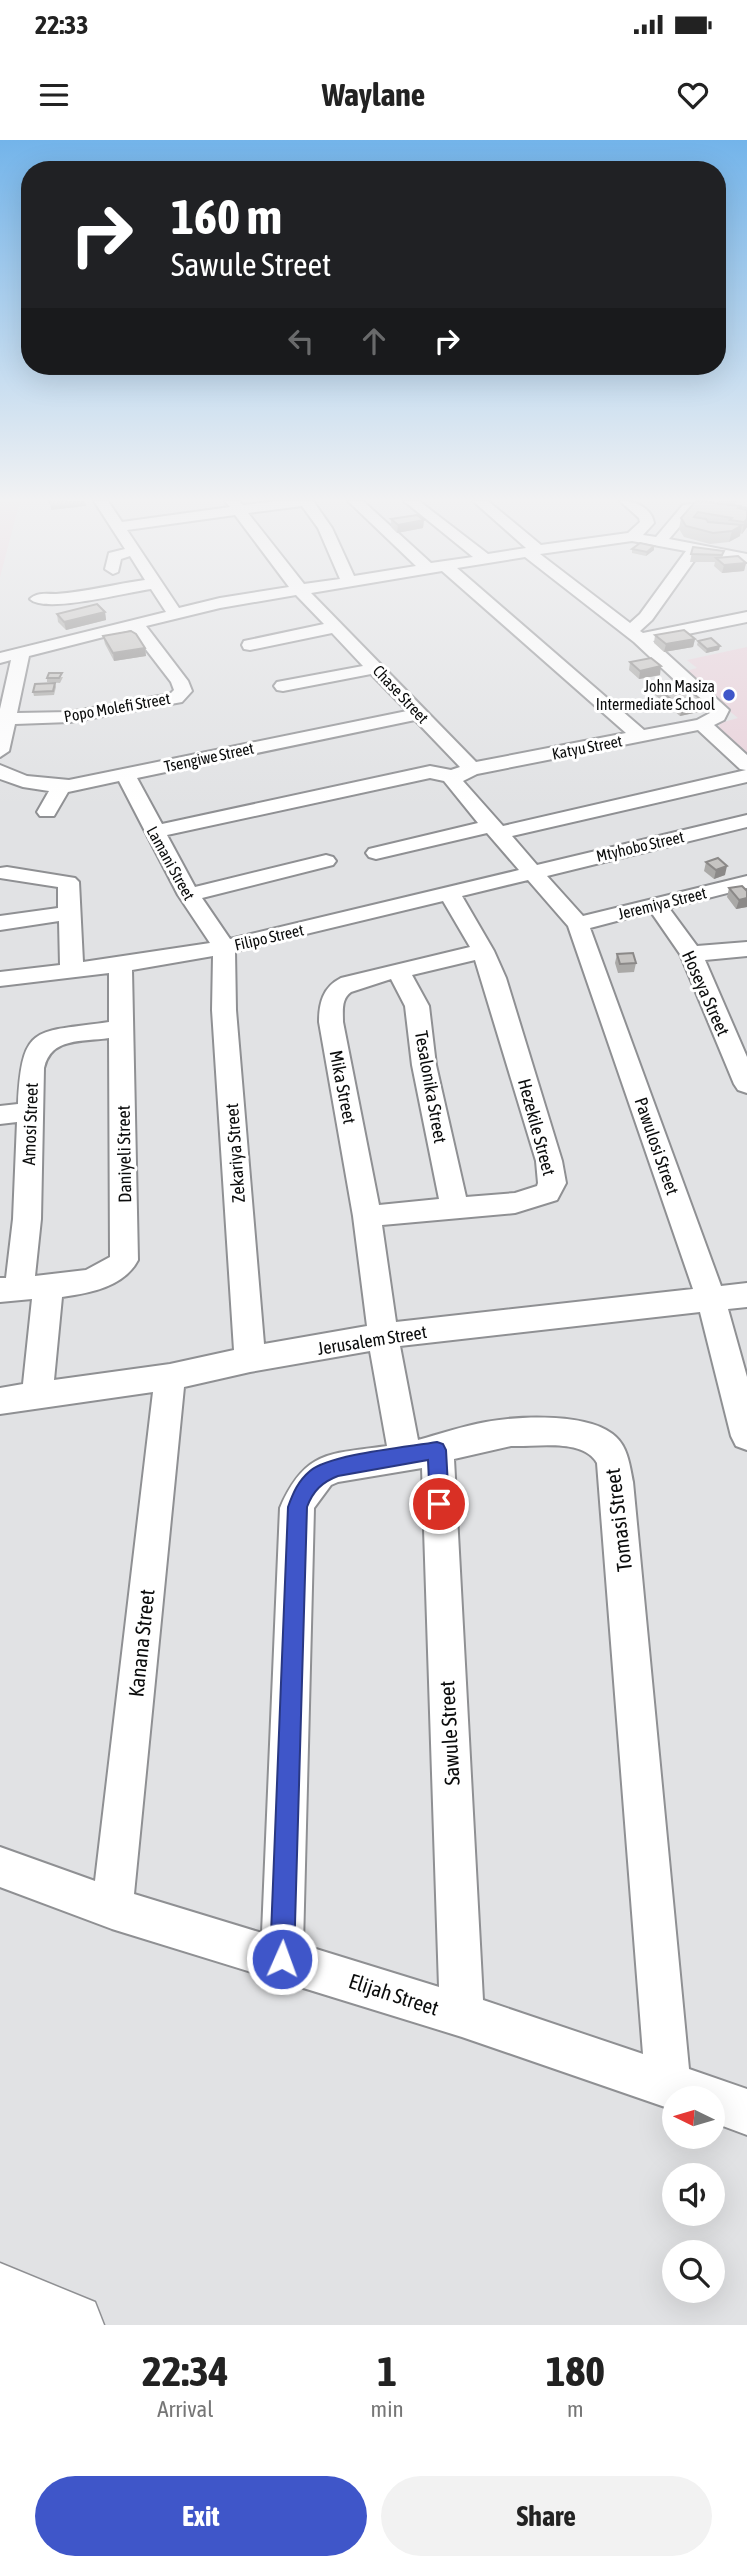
<!DOCTYPE html>
<style>
body{margin:0;font-family:"Asap Condensed",sans-serif;background:#f2f2f2;color:#222;height:100vh;display:flex;flex-direction:column;font-size:26px;white-space:nowrap}
*{box-sizing:border-box;margin:0}
p{font-size:23px;color:#767676}
.icon{flex:none;width:38px;height:38px;fill:none;stroke:currentColor;stroke-width:2;stroke-linecap:round;stroke-linejoin:round}
.map{position:relative;height:2185px;overflow:hidden}
.details{display:flex;flex-direction:column;background:#fff;flex:1}
.details>*{flex:none}
.guide{position:absolute;left:21px;top:21px;width:705px;height:214px;border-radius:28px;box-shadow:0 7px 28px #0002;background:#202124;color:#fff;overflow:hidden}
.needle{width:46px;rotate:275deg}
.controls{position:absolute;left:662px;top:1946px;display:grid;gap:14px}
.controls a{display:grid;place-items:center;width:63px;height:63px;border-radius:50%;background:#fff;box-shadow:0 7px 28px #0002;font-size:35px}
.pin{position:absolute;display:grid;place-items:center;width:60px;height:60px;color:#fff;margin:-30px;border:4px solid #fff;border-radius:50%;box-shadow:0 2px 7px #0007}
.me{position:absolute;width:77px;margin:-38px;rotate:2deg;stroke-linejoin:round;filter:drop-shadow(0 0 5px #0008)}
.turn{display:flex;align-items:center;gap:24px;height:147px;padding:0 35px;font-size:32px}
.turn .icon{width:91px;height:91px;stroke-width:2.5}
.turn b{display:block;font-size:49px;line-height:60px}
.lanes{display:flex;align-items:center;height:66px;padding:0 35px;background:#0003;justify-content:center;gap:35px;direction:ltr}
.lanes .off{opacity:.35}
.eta{display:flex;justify-content:space-evenly;align-items:center;height:119px;text-align:center}
.eta b{font-size:42px;font-weight:700;line-height:49px}
.action{display:flex;gap:14px;margin-top:auto;padding:14px 35px}
.action a{flex:1;height:80px;border-radius:42px;background:#3f56c9;color:#fff;font-size:28px;font-weight:700;line-height:80px;text-align:center}
.action a+a{background:#f2f2f2;color:#222}
.status{display:flex;justify-content:space-between;align-items:center;height:49px;padding:0 35px;background:#fff;direction:ltr}
.status svg{height:19px;fill:currentColor}
header{display:flex;justify-content:space-between;align-items:center;height:91px;padding:0 35px;background:#fff;font-size:32px;font-weight:700}
.map>svg:first-child{display:block}
.education{fill:#e9d1da}
.lines{fill:none;stroke-linecap:round;stroke-linejoin:round}
.minor-casing{stroke:#8f9093;stroke-width:4}
.major-casing{stroke:#8f9093;stroke-width:3}
.minor{fill:#fff;fill-rule:evenodd}
.major{fill:#fff;fill-rule:evenodd}
.wall{fill:#aaa9a7}
.shaded-wall{fill:#8b8988}
.building{fill:#c6c4c2;stroke:#8b8988;stroke-width:2}
.route{fill:#3f56c9;stroke:#293883;stroke-width:2}
.poi-dot{fill:#3f56c9;stroke:#fff;stroke-width:2.5}
.labels{text-anchor:middle;dominant-baseline:central;stroke-width:6;stroke-linejoin:round;paint-order:stroke}
.far-poi-label{font-size:16px;fill:#0b0c0c;stroke:#fff;text-anchor:end}
.far-street-label{font-size:16px;fill:#0b0c0c;stroke:#fff}
.street-label{font-size:18px;fill:#0b0c0c;stroke:#fff}
.near-street-label{font-size:21px;fill:#0b0c0c;stroke:#fff}
</style>
<div class="status"><b>22:33</b><svg viewBox="0 0 49 12"><path d="M0 12V9h3v3zM5 12V6h3v6zM10 12V3h3v9zM15 12V0h3v12zM26 1h20v11H26zM47 4h2v5h-2z"/></svg></div>
<header><svg class="icon" aria-label="menu" viewBox="0 0 24 24"><path d="M4 6h16M4 12h16M4 18h16"/></svg>Waylane<svg class="icon" aria-label="heart" viewBox="0 0 24 24"><path d="M12 20l-8-8c-3-5 5-10 8-4 3-6 11-1 8 4z"/></svg></header>
<div class="map">
<svg width="747" height="2185" viewBox="0 0 747 2185">
<rect width="100%" height="100%" fill="#e1e2e4"/>
<path class="education" d="M 0,361 L 20,361 L 0,437 Z
M 747,507 L 747,616 L 718,592 L 720,583 L 738,578 L 681,532 L 697,528 L 687,520 Z"/>
<g class="lines">
<g class="minor-casing">
<path id="minor" d="M 94,361 L 108,361 L 122,382 L 230,367 L 225,361 L 239,361 L 243,365 L 278,361 L 313,361 L 332,388 L 354,436 L 416,426 L 348,361 L 363,361 L 431,423 L 473,417 L 404,361 L 419,361 L 488,414 L 526,408 L 473,361 L 488,361 L 541,405 L 628,393 L 640,382 L 639,378 L 620,361 C 635,361 651,367 654,383 L 643,395 L 656,397 L 683,365 L 705,362 L 747,369 L 747,377 L 705,370 L 692,372 L 669,399 L 747,414 L 747,422 L 699,414 L 652,480 L 640,491 L 643,493 L 747,472 L 747,482 L 653,501 L 729,570 L 724,580 L 714,585 L 747,615 L 747,642 L 512,696 L 537,725 L 747,675 L 747,687 L 547,736 L 583,776 L 747,736 L 747,748 L 669,768 L 697,806 L 747,802 L 747,816 L 705,820 L 747,917 L 747,953 L 738,950 L 734,944 L 680,814 L 651,772 L 590,788 L 721,1146 L 747,1143 L 747,1167 L 728,1169 L 747,1237 L 747,1310 L 736,1306 L 731,1296 L 700,1172 L 400,1206 L 418,1300 C 440,1294 463,1286 486,1282 C 518,1276 591,1272 616,1297 C 628,1308 630,1327 633,1342 L 689,1929 L 747,1949 L 747,1995 L 712,1982 L 712,1958 L 674,1958 L 674,1969 L 668,1968 L 462,1897 L 112,1789 L 0,1747 L 0,1707 L 95,1741 L 153,1252 L 0,1274 L 0,1248 L 23,1244 L 32,1159 L 0,1162 L 0,1138 L 6,1138 L 13,1079 L 17,982 L 0,984 L 0,966 L 18,964 C 22,882 36,893 109,882 L 109,833 L 0,846 L 0,832 L 60,825 L 59,781 L 0,790 L 0,776 L 58,768 L 58,747 L 0,738 L 0,728 L 7,727 L 75,738 L 79,742 L 83,822 L 210,803 L 178,755 L 119,641 L 68,652 L 54,676 L 40,676 L 37,672 L 49,651 L 23,647 L 0,639 L 0,625 L 27,636 L 69,640 L 407,571 L 371,534 L 283,551 L 277,550 L 274,546 L 277,542 L 363,526 L 332,493 L 250,510 L 244,509 L 242,505 L 244,501 L 324,484 L 296,455 L 220,468 L 146,486 L 188,541 L 192,551 L 182,562 L 70,582 L 15,584 L 9,611 L 0,617 L 0,569 L 11,520 L 0,523 L 0,513 L 166,472 L 151,449 C 128,452 45,474 30,459 C 37,452 47,454 56,454 C 87,452 115,444 145,440 L 130,416 L 121,419 L 118,432 L 113,434 L 105,429 L 109,413 L 125,409 ZM 302,366 L 318,388 L 340,439 L 304,444 L 248,373 ZM 235,375 L 289,447 L 220,458 L 179,468 L 127,390 ZM 632,401 L 686,411 L 640,474 L 630,483 L 540,414 ZM 525,417 L 634,502 L 710,573 L 697,580 L 644,590 L 457,428 ZM 442,431 L 626,593 L 476,622 L 311,453 ZM 131,490 L 171,542 L 174,550 L 170,554 L 70,572 L 17,573 L 29,516 ZM 415,580 L 460,627 L 451,630 L 430,626 L 162,684 L 137,638 ZM 698,590 L 740,629 L 746,630 L 503,686 L 463,641 L 477,634 ZM 430,638 L 444,641 L 478,683 L 369,709 L 366,713 L 369,717 L 376,719 L 487,693 L 519,730 L 230,799 L 202,758 L 333,725 L 336,721 L 333,717 L 326,715 L 195,747 L 167,695 ZM 528,740 L 568,786 L 693,1149 L 396,1182 L 382,1085 L 515,1073 L 557,1060 L 566,1043 L 562,1021 L 506,838 L 494,811 L 462,756 ZM 443,761 L 470,807 L 341,838 C 323,847 319,863 319,882 L 353,1076 L 367,1186 L 264,1204 L 236,870 L 235,811 ZM 213,816 L 212,870 L 234,1210 L 170,1224 L 54,1240 L 62,1157 C 90,1153 124,1147 138,1120 L 132,830 ZM 475,820 L 536,1021 L 538,1043 L 537,1046 L 515,1053 L 466,1057 L 436,925 L 429,866 L 412,835 ZM 391,839 L 405,866 L 412,925 L 439,1059 L 379,1065 L 343,882 C 343,871 341,859 351,852 ZM 109,898 L 110,1117 L 86,1130 L 35,1136 L 41,1079 L 44,928 C 51,897 82,902 109,898 ZM 370,1211 L 387,1306 C 330,1314 305,1310 280,1368 L 262,1793 L 134,1754 L 184,1247 L 250,1232 ZM 511,1306 C 536,1307 583,1298 597,1323 L 643,1914 L 483,1860 L 454,1319 ZM 422,1328 L 439,1847 L 303,1805 L 314,1368 L 331,1345 L 338,1342 Z"/>
</g>
<g class="major-casing">
<path id="major" d="M 0,2123 L 95,2162 L 104,2185 L 0,2185 Z"/>
</g>
<use href="#minor" class="minor"/>
<use href="#major" class="major"/>
</g>
<path class="wall" d="M 719,361 L 737,361 L 734,365 L 740,368 L 747,370 L 747,387 L 742,394 L 740,393 L 740,396 L 729,402 L 710,404 L 684,397 L 679,389 L 681,378 L 718,364 Z
M 391,379 L 424,380 L 423,388 L 397,393 L 391,387 Z
M 654,406 L 654,410 L 646,416 L 632,413 L 632,409 Z
M 693,407 L 724,411 L 722,418 L 746,423 L 744,431 L 722,433 L 714,426 L 715,422 L 690,422 Z
M 105,472 L 106,480 L 66,490 L 58,482 L 57,474 Z
M 655,495 L 695,499 L 693,507 L 664,512 L 654,503 Z
M 103,496 L 145,508 L 146,516 L 114,521 L 105,504 Z
M 698,501 L 719,510 L 706,513 L 697,505 Z
M 630,522 L 660,535 L 639,539 L 629,530 Z
M 63,537 L 60,543 L 47,542 L 47,538 Z
M 55,543 L 56,547 L 54,555 L 34,556 L 33,552 Z
M 656,547 L 705,563 L 703,571 L 680,576 L 655,555 Z
M 706,722 L 725,735 L 714,739 L 704,731 Z
M 729,748 L 747,751 L 747,767 L 736,769 L 727,757 Z
M 617,814 L 636,823 L 634,832 L 618,833 L 615,823 Z"/>
<path class="shaded-wall" d="M 67,361 L 85,361 L 86,366 L 51,370 L 50,363 Z
M 747,379 L 747,387 L 742,394 L 744,382 Z
M 424,380 L 423,388 L 397,393 L 398,385 Z
M 742,385 L 740,396 L 729,402 L 732,391 Z
M 654,406 L 654,410 L 646,416 L 647,412 Z
M 746,423 L 744,431 L 722,433 L 724,425 Z
M 105,472 L 106,480 L 66,490 L 64,482 Z
M 695,499 L 693,507 L 664,512 L 666,504 Z
M 720,506 L 719,510 L 706,513 L 707,509 Z
M 145,508 L 146,516 L 114,521 L 113,513 Z
M 661,526 L 660,535 L 639,539 L 640,531 Z
M 705,563 L 703,571 L 680,576 L 682,568 Z
M 727,726 L 725,735 L 714,739 L 716,730 Z
M 747,758 L 747,767 L 736,769 L 739,760 Z"/>
<path class="building" d="M 49,361 L 67,361 L 50,363 Z
M 696,361 L 740,366 L 738,368 L 747,370 L 747,379 L 744,382 L 730,380 L 732,378 L 698,372 L 694,377 L 706,379 L 708,382 L 742,385 L 732,391 L 713,393 L 686,386 L 681,378 Z
M 417,375 L 424,380 L 398,385 L 391,379 Z
M 640,403 L 654,406 L 647,412 L 632,409 Z
M 693,407 L 724,411 L 722,415 L 691,414 Z
M 738,416 L 746,423 L 724,425 L 716,418 Z
M 97,464 L 105,472 L 64,482 L 57,474 Z
M 684,490 L 695,499 L 666,504 L 655,495 Z
M 131,491 L 136,494 L 145,508 L 113,513 L 103,496 Z
M 711,498 L 720,506 L 707,509 L 698,501 Z
M 651,518 L 661,526 L 640,531 L 630,522 Z
M 49,533 L 62,533 L 59,538 L 47,538 Z
M 679,542 L 705,563 L 682,568 L 656,547 Z
M 55,543 L 53,551 L 33,552 L 35,544 Z
M 718,718 L 727,726 L 716,730 L 706,722 Z
M 742,746 L 747,751 L 747,758 L 739,760 L 729,748 Z
M 633,813 L 636,823 L 620,824 L 617,814 Z"/>
<linearGradient id="sky" x2="0" y2="1"><stop stop-color="#73b4ea"/><stop offset="0.54" stop-color="#f2f2f3"/><stop offset="1" stop-color="#f2f2f3" stop-opacity="0"/></linearGradient>
<rect width="747" height="666" fill="url(#sky)"/>
<path class="route" d="M 437,1302 L 443,1304 L 446,1310 L 449,1364 L 446,1370 L 439,1372 L 433,1370 L 430,1364 L 428,1320 L 338,1336 C 322,1342 313,1351 307,1367 L 294,1819 L 290,1827 L 282,1831 L 273,1827 L 270,1819 L 288,1367 C 293,1353 298,1341 310,1331 C 330,1314 408,1307 437,1302 Z"/>
<circle class="poi-dot" cx="729" cy="555" r="7"/>
<g class="labels">
<g class="far-poi-label">
<text x="715" y="546">John Masiza<tspan x="715" dy="18">Intermediate School</tspan></text>
</g>
<g class="far-street-label">
<text transform="translate(401 554) rotate(47)">Chase Street</text>
<text transform="translate(117 567) rotate(-10)">Popo Molefi Street</text>
<text transform="translate(587 607) rotate(-11)">Katyu Street</text>
<text transform="translate(209 617) rotate(-12)">Tsengiwe Street</text>
<text transform="translate(640 706) rotate(-13)">Mtyhobo Street</text>
<text transform="translate(171 723) rotate(61)">Lamani Street</text>
<text transform="translate(662 763) rotate(-14)">Jeremiya Street</text>
<text transform="translate(269 797) rotate(-13)">Filipo Street</text>
</g>
<g class="street-label">
<text transform="translate(706 853) rotate(66)">Hoseya Street</text>
<text transform="translate(343 947) rotate(79)">Mika Street</text>
<text transform="translate(431 947) rotate(80)">Tesalonika Street</text>
<text transform="translate(30 984) rotate(-88)">Amosi Street</text>
<text transform="translate(537 987) rotate(75)">Hezekile Street</text>
<text transform="translate(657 1006) rotate(71)">Pawulosi Street</text>
<text transform="translate(235 1013) rotate(-94)">Zekariya Street</text>
<text transform="translate(124 1014) rotate(-91)">Daniyeli Street</text>
<text transform="translate(372 1200) rotate(-9)">Jerusalem Street</text>
</g>
<g class="near-street-label">
<text transform="translate(618 1380) rotate(-97)">Tomasi Street</text>
<text transform="translate(141 1503) rotate(-84)">Kanana Street</text>
<text transform="translate(449 1593) rotate(-93)">Sawule Street</text>
<text transform="translate(394 1854) rotate(18)">Elijah Street</text>
</g>
</g>
</svg>
<div class="controls">
<a><svg class="needle" viewBox="-14 -14 28 28"><path d="M0-13l5 13h-10z" fill="#e53935"/><path d="M0 13l5-13h-10z" fill="#767676"/></svg></a>
<a><svg class="icon" aria-label="sound" viewBox="0 0 24 24"><path d="M4 9h4l5-4v14l-5-4H4zM17 9q2 3 0 6"/></svg></a>
<a><svg class="icon" aria-label="search" viewBox="0 0 24 24"><circle cx="10" cy="10" r="6"/><path d="M15 15l6 6"/></svg></a>
</div>
<div class="pin" style="left:439px;top:1364px;background:#d93025"><svg class="icon" aria-label="arrive" viewBox="0 0 24 24"><path d="M6 21V4h12l-3 4 3 4H6"/></svg></div>
<svg class="me" style="left:282px;top:1819px" viewBox="-20 -20 40 40"><circle r="17" fill="#3f56c9" stroke="#fff" stroke-width="3"/><path d="M0-11L8 9 0 5-8 9z" fill="#fff"/></svg>
<div class="guide">
<div class="turn"><svg class="icon" aria-label="right" viewBox="0 0 24 24"><path d="M7 20v-9h11M14 6l5 5-5 5"/></svg><div><b>160 m</b>Sawule Street</div></div>
<div class="lanes"><svg class="icon off" aria-label="left" viewBox="0 0 24 24"><path d="M17 20v-9H6M10 6l-5 5 5 5"/></svg><svg class="icon off" aria-label="ahead" viewBox="0 0 24 24"><path d="M12 20V5M6 11l6-6 6 6"/></svg><svg class="icon" aria-label="right" viewBox="0 0 24 24"><path d="M7 20v-9h11M14 6l5 5-5 5"/></svg></div>
</div>
</div>
<section class="details">
<div class="eta">
<div><b>22:34</b><p>Arrival</p></div>
<div><b>1</b><p>min</p></div>
<div><b>180</b><p>m</p></div>
</div>
<div class="action"><a>Exit</a><a>Share</a></div>
</section>
